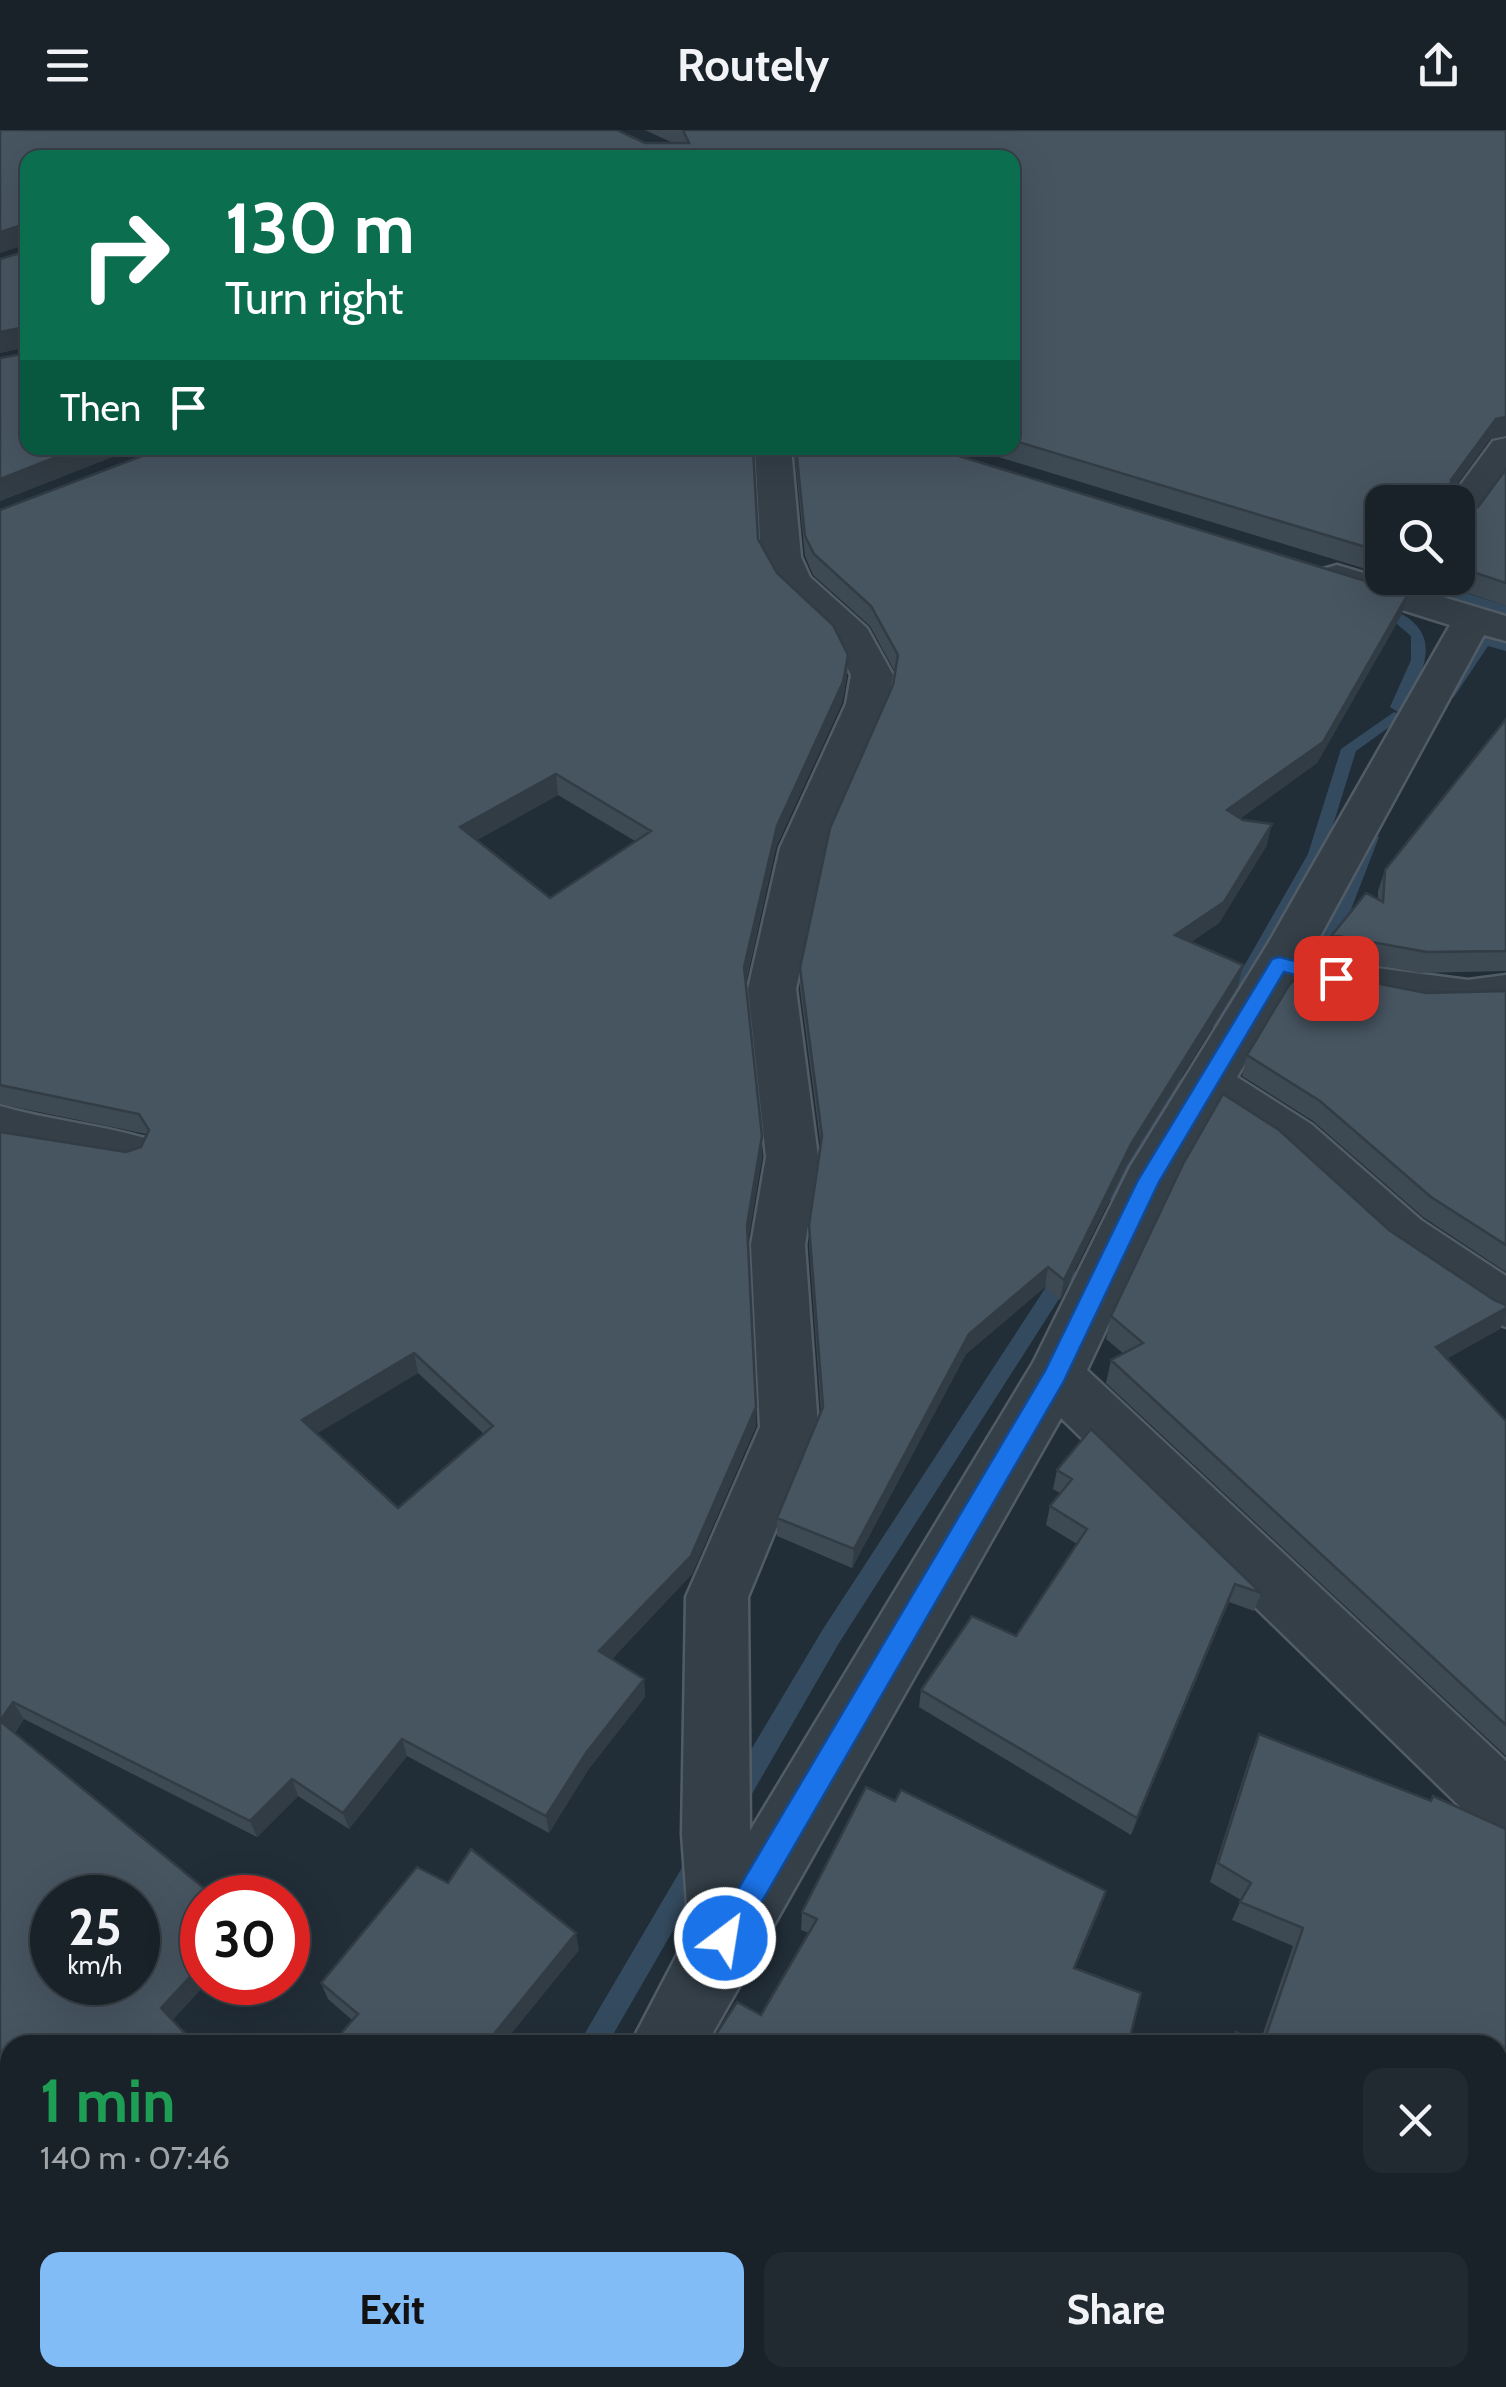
<!DOCTYPE html>
<meta charset="utf-8">
<style>
body{margin:0;font-family:Cabin,sans-serif;background:#222a31;color:#f1f3f6;height:100vh;display:flex;flex-direction:column;font-size:38px;white-space:nowrap}
*{box-sizing:border-box;margin:0}
p{font-size:32px;color:#9fa4a8}
.icon{flex:none;width:55px;height:55px;fill:none;stroke:currentColor;stroke-width:2;stroke-linecap:round;stroke-linejoin:round}
.map{position:relative;flex:1;overflow:hidden}
.sheet{position:absolute;left:0px;top:1905px;width:1508px;height:352px;display:flex;flex-direction:column;background:#192229;border-radius:30px 30px 0 0;box-shadow:0 10px 40px #0002,0 0 0 2px #373f46}
.sheet>*{flex:none}
.hud{position:absolute;left:20px;top:20px;width:1000px;height:305px;border-radius:20px;box-shadow:0 10px 40px #0002,0 0 0 2px #373f46;background:#0b6e4f;color:#fff;overflow:hidden}
.fabs{position:absolute;left:1365px;top:355px;display:grid;gap:20px}
.fabs a{display:grid;place-items:center;width:110px;height:110px;border-radius:20px;background:#192229;box-shadow:0 10px 40px #0002,0 0 0 2px #373f46;font-size:50px}
.speed{position:absolute;left:30px;top:1745px;display:flex;gap:20px;font-size:50px;font-weight:700;text-align:center}
.speed>*{display:grid;place-content:center;width:130px;height:130px;border-radius:50%;background:#192229;box-shadow:0 10px 40px #0002,0 0 0 2px #373f46;line-height:1}
.speed small{font-size:25px;font-weight:400}
.speed .limit{border:15px solid #d22;background:#fff;color:#111}
.pin{position:absolute;display:grid;place-items:center;width:85px;height:85px;color:#fff;margin:-42px;border-radius:20px;box-shadow:0 5px 15px #0006}
.me{position:absolute;width:110px;margin:-55px;rotate:31deg;stroke-linejoin:round;filter:drop-shadow(0 0 8px #0008)}
.turn{display:flex;align-items:center;gap:35px;height:210px;padding:0 40px;font-size:45px}
.turn .icon{width:130px;height:130px;stroke-width:2.5}
.turn b{display:block;font-size:70px;line-height:85px}
.then{display:flex;align-items:center;height:95px;padding:0 40px;background:#0003;gap:20px;font-size:38px}
.round{display:grid;place-items:center;flex:none;width:105px;height:105px;border-radius:20px;background:#222a31}
.headline{display:flex;align-items:center;justify-content:space-between;height:170px;padding:0 40px}
h1{font-size:60px;font-weight:700;line-height:75px;color:#1e9e55}
.primary-button{display:flex;gap:20px;margin-top:auto;padding:20px 40px}
.primary-button a{flex:1;height:115px;border-radius:20px;background:#82bcf6;color:#111;font-size:40px;font-weight:700;line-height:115px;text-align:center}
.primary-button a+a{background:#222a31;color:#f1f3f6}
header{display:flex;justify-content:space-between;align-items:center;height:130px;padding:0 40px;background:#192229;font-size:45px;font-weight:700}
.map>svg:first-child{display:block}
.lines{fill:none;stroke-linecap:round;stroke-linejoin:round}
.stream{fill:#344b5f;fill-rule:evenodd}
.minor-casing{stroke:#515c66;stroke-width:5}
.minor{fill:#343f48;fill-rule:evenodd}
.wall{fill:#3d4953;fill-rule:evenodd}
.shaded-wall{fill:#323c44}
.building{fill:#475561;stroke:#323c44;stroke-width:2.5;fill-rule:evenodd}
.route{fill:#1a73e8;stroke:#114b97;stroke-width:2.5}
</style>
<header><svg class="icon" aria-label="menu" viewBox="0 0 24 24"><path d="M4 6h16M4 12h16M4 18h16"/></svg>Routely<svg class="icon" aria-label="share" viewBox="0 0 24 24"><path d="M12 15V3M7 8l5-5 5 5M5 13v7h14v-7"/></svg></header>
<div class="map">
<svg width="1506" height="2257" viewBox="0 0 1506 2257">
<rect width="100%" height="100%" fill="#212d37"/>
<g class="lines">
<path class="stream" d="M 1409,448 L 1421,448 L 1506,476 L 1506,485 L 1409,453 Z
M 1375,473 C 1442,493 1433,528 1403,580 L 1398,582 L 1390,577 L 1411,530 L 1411,506 L 1391,489 L 1370,480 L 1370,474 Z
M 1484,506 L 1506,512 L 1506,521 L 1488,516 L 1454,567 L 1444,567 L 1441,564 L 1477,510 Z
M 1394,582 L 1399,584 L 1399,590 L 1356,621 L 1324,724 L 1226,898 L 1214,898 L 1211,894 L 1308,724 L 1341,619 Z
M 1371,702 L 1379,707 L 1345,795 L 1301,864 L 1289,864 L 1286,860 L 1327,795 L 1363,707 Z
M 1191,944 L 1200,951 L 1198,956 L 1167,984 L 1117,1070 L 1103,1070 L 1100,1065 L 1153,974 L 1184,946 Z
M 1066,1134 L 1073,1137 L 1076,1142 L 1073,1147 L 839,1513 L 745,1676 L 736,1679 L 727,1676 L 724,1668 L 727,1660 L 823,1499 L 1059,1137 Z
M 699,1720 L 708,1724 L 711,1732 L 708,1740 L 607,1915 L 582,1915 L 585,1903 L 690,1724 Z
M 380,2248 L 411,2248 L 407,2257 L 376,2257 Z"/>
<g class="minor-casing">
<path id="minor" d="M 1506,308 L 1506,345 L 1471,393 L 1458,396 L 1458,372 L 1448,372 L 1493,311 Z
M 755,318 L 791,318 L 801,427 L 810,447 L 867,498 L 893,545 L 888,574 L 826,718 L 796,859 L 818,1027 L 805,1115 L 818,1297 L 748,1467 L 750,1701 L 1033,1233 L 1130,1037 L 1269,812 L 1450,495 L 1323,455 L 1317,447 L 1323,439 L 1337,435 L 1506,486 L 1506,511 L 1484,505 L 1317,812 L 1237,947 L 1311,994 L 1421,1090 L 1506,1146 L 1506,1197 L 1486,1190 L 1383,1120 L 1275,1020 L 1216,982 L 1174,1055 L 1087,1240 L 1506,1631 L 1506,1708 L 1482,1698 L 1061,1288 L 706,1915 L 630,1915 L 689,1802 L 682,1704 L 686,1467 L 760,1297 L 751,1115 L 766,1027 L 748,859 L 780,718 L 846,574 L 851,545 L 835,513 L 779,461 L 761,427 Z
M 1346,834 L 1468,850 L 1506,845 L 1506,879 L 1468,884 L 1329,862 L 1322,850 L 1329,838 Z
M 0,976 C 47,990 97,994 145,1008 L 152,1022 L 145,1036 C 112,1046 82,1027 49,1023 C 31,1021 17,1023 0,1018 Z
M 443,2248 L 525,2248 L 522,2257 L 439,2257 Z"/>
</g>
<use href="#minor" class="minor"/>
</g>
<path class="wall" d="M 0,0 L 645,13 L 673,13 L 645,0 L 1506,0 L 1506,306 L 1490,309 L 1456,355 L 1462,379 L 1478,377 L 1506,339 L 1506,476 L 1424,448 L 1458,448 L 1458,372 L 1382,372 L 1382,444 L 969,318 L 1012,318 L 1012,28 L 28,28 L 135,318 L 0,371 L 0,228 L 26,223 L 25,217 L 0,223 L 0,129 L 26,121 L 26,114 L 0,123 Z
M 794,318 L 933,318 L 1402,484 L 1317,633 L 1241,688 L 1267,715 L 1219,793 L 1191,812 L 1243,835 L 1238,856 L 1127,1035 L 1060,1170 L 1045,1157 L 966,1224 L 852,1438 L 777,1406 L 777,1388 L 821,1282 L 809,1115 L 809,1095 L 821,1018 L 800,859 L 800,838 L 893,555 L 895,542 L 870,496 L 813,445 L 805,426 Z
M 0,380 L 758,409 L 777,443 L 847,546 L 842,573 L 776,717 L 746,852 L 762,1027 L 748,1111 L 756,1296 L 692,1444 L 612,1529 L 644,1549 L 645,1567 L 588,1640 L 549,1703 L 407,1626 L 349,1699 L 298,1666 L 257,1707 L 24,1589 L 15,1603 L 172,1891 L 195,1915 L 10,1915 L 10,2065 L 2,2072 L 10,2079 L 10,2130 L 0,2142 L 0,1002 L 126,1022 L 141,1017 L 146,1004 L 0,974 ZM 558,665 L 635,711 L 550,768 L 477,710 ZM 418,1243 L 484,1304 L 398,1378 L 317,1303 Z
M 1393,448 L 1422,448 L 1418,455 Z
M 1506,589 L 1506,841 L 1420,843 L 1326,826 L 1332,805 L 1378,769 L 1378,761 L 1385,740 Z
M 1506,861 L 1506,1142 L 1423,1087 L 1313,991 L 1242,946 L 1247,925 L 1426,863 Z
M 1389,1100 L 1494,1170 L 1506,1175 L 1506,1185 L 1500,1199 L 1446,1229 L 1506,1291 L 1506,1626 L 1106,1253 L 1111,1230 L 1124,1224 L 1106,1209 L 1111,1186 Z
M 1057,1340 L 1261,1463 L 1254,1481 L 1229,1472 L 1131,1705 L 919,1577 L 921,1560 L 1016,1506 L 1077,1414 L 1046,1395 L 1050,1376 L 1060,1363 L 1053,1359 Z
M 1259,1604 L 1430,1671 L 1433,1666 L 1498,1915 L 1229,1915 L 1236,1902 L 1260,1912 L 1293,1816 L 1232,1790 L 1241,1770 L 1210,1752 L 1251,1623 Z
M 1100,1779 L 1075,1838 L 761,1885 L 809,1803 L 801,1800 L 802,1782 Z
M 579,1820 L 502,1915 L 331,1915 L 352,1890 L 328,1869 L 321,1853 Z"/>
<path class="shaded-wall" d="M 25,94 L 28,114 L 0,123 L 0,102 Z
M 25,197 L 28,217 L 0,223 L 0,202 Z
M 1506,287 L 1506,306 L 1490,309 L 1445,370 L 1451,350 L 1496,289 Z
M 79,318 L 135,318 L 0,371 L 0,349 Z
M 1408,464 L 1402,484 L 1317,633 L 1223,701 L 1227,680 Z
M 848,525 L 847,546 L 842,573 L 776,717 L 744,858 L 744,837 L 777,696 Z
M 556,644 L 558,665 L 463,718 L 460,697 Z
M 1272,694 L 1267,715 L 1219,793 L 1171,826 L 1175,805 Z
M 1243,835 L 1238,856 L 1127,1035 L 1060,1170 L 1064,1150 L 1131,1014 Z
M 762,1006 L 762,1027 L 747,1115 L 747,1095 Z
M 1048,1137 L 1045,1157 L 966,1224 L 852,1438 L 854,1419 L 969,1204 Z
M 1506,1178 L 1506,1185 L 1500,1199 L 1426,1240 L 1436,1217 Z
M 414,1223 L 418,1243 L 308,1309 L 302,1290 Z
M 756,1277 L 756,1296 L 692,1444 L 602,1539 L 599,1521 Z
M 1235,1454 L 1229,1472 L 1131,1705 L 1137,1688 Z
M 644,1549 L 645,1567 L 588,1640 L 549,1703 L 546,1686 L 586,1623 Z
M 13,1572 L 24,1589 L 11,1609 L 0,1591 Z
M 402,1609 L 407,1626 L 349,1699 L 343,1683 Z
M 292,1649 L 298,1666 L 257,1707 L 250,1691 Z
M 1106,1761 L 1100,1779 L 1068,1855 L 1074,1838 Z
M 576,1803 L 579,1820 L 502,1915 L 485,1915 Z
M 202,1834 L 202,1852 L 208,1852 L 170,1893 L 161,1878 Z
M 10,2040 L 10,2065 L 1,2073 L 0,2072 L 0,2050 Z
M 10,2103 L 10,2130 L 0,2142 L 0,2115 Z
M 328,2248 L 343,2248 L 337,2257 L 322,2257 Z"/>
<path class="building" d="M 0,0 L 617,0 L 645,13 L 689,13 L 683,0 L 1506,0 L 1506,287 L 1496,289 L 1451,350 L 1451,355 L 1460,356 L 1462,379 L 1478,377 L 1506,339 L 1506,453 L 1458,437 L 1458,372 L 1382,372 L 1382,422 L 1012,310 L 1012,28 L 28,28 L 28,318 L 79,318 L 0,349 L 0,228 L 26,223 L 25,197 L 0,202 L 0,129 L 26,121 L 25,94 L 0,102 Z
M 163,318 L 753,318 L 758,409 L 777,443 L 833,495 L 848,525 L 843,552 L 777,696 L 744,837 L 762,1006 L 747,1095 L 756,1277 L 691,1426 L 599,1521 L 644,1549 L 586,1623 L 546,1686 L 402,1609 L 343,1683 L 292,1649 L 250,1691 L 13,1572 L 0,1591 L 216,1768 L 202,1768 L 202,1834 L 161,1878 L 194,1913 L 192,1915 L 10,1915 L 10,2040 L 0,2050 L 0,1002 L 126,1022 L 141,1017 L 149,1000 L 139,984 L 0,955 L 0,380 ZM 556,644 L 651,701 L 550,768 L 460,697 ZM 414,1223 L 493,1296 L 398,1378 L 302,1290 ZM 52,1768 L 138,1768 L 138,1852 L 52,1852 Z
M 796,318 L 933,318 L 1408,464 L 1323,612 L 1227,680 L 1243,690 L 1272,694 L 1224,772 L 1175,805 L 1243,835 L 1131,1014 L 1064,1150 L 1048,1137 L 969,1204 L 854,1419 L 777,1388 L 823,1277 L 809,1095 L 822,1006 L 800,838 L 830,698 L 893,555 L 898,525 L 871,476 L 814,424 L 805,406 Z
M 1506,589 L 1506,821 L 1427,822 L 1332,805 L 1366,763 L 1383,772 L 1385,740 Z
M 1305,839 L 1426,863 L 1506,861 L 1506,1115 L 1431,1067 L 1320,971 L 1247,925 L 1289,855 Z
M 1223,964 L 1279,1000 L 1389,1100 L 1494,1170 L 1506,1175 L 1506,1178 L 1436,1217 L 1506,1291 L 1506,1595 L 1111,1230 L 1143,1213 L 1111,1186 L 1183,1034 Z
M 1091,1299 L 1261,1463 L 1235,1454 L 1137,1688 L 921,1560 L 972,1486 L 1016,1506 L 1087,1399 L 1050,1376 L 1072,1349 L 1057,1340 Z
M 1259,1604 L 1431,1671 L 1433,1666 L 1506,1699 L 1506,1961 L 1498,1989 L 1498,1915 L 1232,1915 L 1236,1902 L 1263,1914 L 1303,1798 L 1240,1772 L 1251,1753 L 1218,1733 Z
M 866,1657 L 895,1671 L 901,1660 L 1106,1761 L 1074,1838 L 1141,1863 L 1128,1915 L 709,1915 L 737,1872 L 761,1885 L 817,1789 L 802,1782 Z
M 471,1719 L 576,1803 L 485,1915 L 331,1915 L 358,1884 L 321,1853 L 417,1737 L 448,1753 Z
M 0,2070 L 10,2079 L 10,2103 L 0,2115 Z
M 1498,2072 L 1506,2077 L 1506,2168 L 1498,2194 Z
M 1498,2203 L 1506,2213 L 1506,2257 L 556,2257 L 563,2248 L 1498,2248 Z
M 0,2226 L 10,2235 L 10,2248 L 23,2248 L 34,2257 L 0,2257 Z
M 191,2248 L 202,2248 L 213,2257 L 184,2257 Z
M 261,2248 L 328,2248 L 322,2257 L 268,2257 Z"/>
<path class="route" d="M 1279,827 L 1343,843 L 1346,848 L 1336,855 L 1284,842 L 1159,1052 L 1063,1253 L 735,1818 L 725,1822 L 715,1818 L 710,1808 L 715,1798 L 1045,1241 L 1138,1050 L 1272,829 Z"/>
</svg>
<div class="fabs">
<a><svg class="icon" aria-label="search" viewBox="0 0 24 24"><circle cx="10" cy="10" r="6"/><path d="M15 15l6 6"/></svg></a>
</div>
<div class="speed"><div>25<small>km/h</small></div><div class="limit">30</div></div>
<div class="pin" style="left:1336px;top:848px;background:#d93025"><svg class="icon" aria-label="arrive" viewBox="0 0 24 24"><path d="M6 21V4h12l-3 4 3 4H6"/></svg></div>
<svg class="me" style="left:725px;top:1808px" viewBox="-20 -20 40 40"><circle r="17" fill="#1a73e8" stroke="#fff" stroke-width="3"/><path d="M0-11L8 9 0 5-8 9z" fill="#fff"/></svg>
<div class="hud">
<div class="turn"><svg class="icon" aria-label="right" viewBox="0 0 24 24"><path d="M7 20v-9h11M14 6l5 5-5 5"/></svg><div><b>130 m</b>Turn right</div></div>
<div class="then">Then<svg class="icon" aria-label="arrive" viewBox="0 0 24 24"><path d="M6 21V4h12l-3 4 3 4H6"/></svg></div>
</div>
<section class="sheet">
<div class="headline"><div><h1>1 min</h1><p>140 m · 07:46</p></div><a class="round"><svg class="icon" aria-label="close" viewBox="0 0 24 24"><path d="M6 6l12 12M18 6L6 18"/></svg></a></div>
<div class="primary-button"><a>Exit</a><a>Share</a></div>
</section>
</div>
